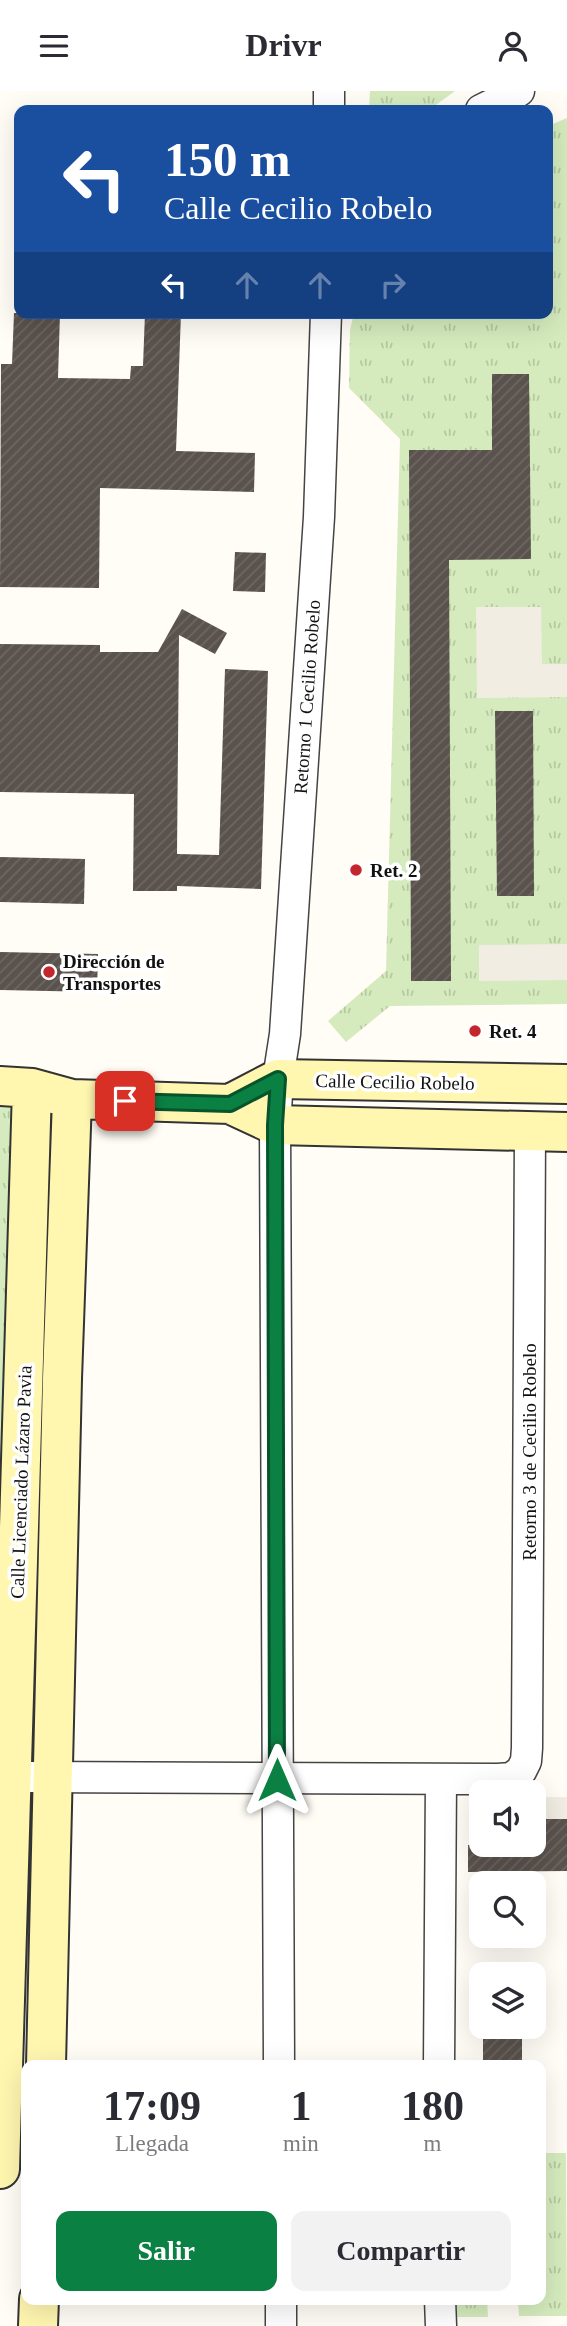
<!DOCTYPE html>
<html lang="es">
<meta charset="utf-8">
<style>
body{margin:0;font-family:"Times New Roman",serif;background:#f2f2f3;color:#2b2b33;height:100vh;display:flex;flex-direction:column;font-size:26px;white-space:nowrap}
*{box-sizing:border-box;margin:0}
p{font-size:23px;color:#7c7c81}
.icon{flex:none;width:38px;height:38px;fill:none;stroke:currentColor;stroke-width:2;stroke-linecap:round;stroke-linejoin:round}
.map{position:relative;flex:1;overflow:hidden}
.side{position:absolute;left:21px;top:1969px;width:525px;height:245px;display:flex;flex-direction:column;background:#fff;border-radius:14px;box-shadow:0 7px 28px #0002}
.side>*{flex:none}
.guide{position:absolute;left:14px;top:14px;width:539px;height:214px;border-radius:14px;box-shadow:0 7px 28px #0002;background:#1a4fa0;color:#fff;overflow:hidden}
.tools{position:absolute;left:469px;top:1689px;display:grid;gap:14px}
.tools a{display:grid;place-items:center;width:77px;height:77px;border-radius:14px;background:#fff;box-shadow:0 7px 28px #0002;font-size:35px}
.pin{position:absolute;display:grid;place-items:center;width:60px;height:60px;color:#fff;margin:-30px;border-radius:14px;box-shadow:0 4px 10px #0006}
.me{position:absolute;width:77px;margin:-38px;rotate:0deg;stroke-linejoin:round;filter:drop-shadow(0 0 5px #0008)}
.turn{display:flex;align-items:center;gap:24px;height:147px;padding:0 35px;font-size:32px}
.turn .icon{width:91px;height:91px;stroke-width:2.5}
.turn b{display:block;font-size:49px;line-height:60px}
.lanes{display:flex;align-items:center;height:66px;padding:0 35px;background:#0003;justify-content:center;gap:35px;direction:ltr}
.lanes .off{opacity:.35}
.eta{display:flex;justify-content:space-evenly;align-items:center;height:119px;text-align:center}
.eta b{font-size:42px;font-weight:700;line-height:49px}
.action{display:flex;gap:14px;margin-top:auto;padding:14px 35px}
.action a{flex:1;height:80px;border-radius:14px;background:#0b8043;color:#fff;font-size:28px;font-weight:700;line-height:80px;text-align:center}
.action a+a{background:#f2f2f3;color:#2b2b33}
header{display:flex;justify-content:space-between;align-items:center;height:91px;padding:0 35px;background:#fff;font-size:32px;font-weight:700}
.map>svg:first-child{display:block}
.grass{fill:url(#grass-tufts)}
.plaza{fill:#f1ede2}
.building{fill:url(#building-hatch)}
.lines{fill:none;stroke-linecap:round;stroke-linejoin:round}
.street-casing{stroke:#444;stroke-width:33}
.secondary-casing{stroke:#333;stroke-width:42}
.street{stroke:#fff;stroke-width:30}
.secondary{stroke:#fff6b0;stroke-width:38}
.route-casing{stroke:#07532c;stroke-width:18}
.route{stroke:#0b8043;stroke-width:12}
.poi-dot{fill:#c4262e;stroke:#fff;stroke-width:2.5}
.labels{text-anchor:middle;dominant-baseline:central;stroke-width:7;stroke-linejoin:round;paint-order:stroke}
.street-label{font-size:19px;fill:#111;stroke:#fff}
.poi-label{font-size:19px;font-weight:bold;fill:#111;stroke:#fff;text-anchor:start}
</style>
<header><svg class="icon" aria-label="menu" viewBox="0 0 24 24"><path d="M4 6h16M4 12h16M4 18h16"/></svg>Drivr<svg class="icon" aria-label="person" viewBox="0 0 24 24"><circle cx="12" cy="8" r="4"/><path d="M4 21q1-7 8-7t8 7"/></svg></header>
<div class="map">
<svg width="567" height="2235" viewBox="0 0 567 2235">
<defs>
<pattern id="grass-tufts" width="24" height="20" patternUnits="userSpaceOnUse" patternTransform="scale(1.75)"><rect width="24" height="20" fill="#d5ebbd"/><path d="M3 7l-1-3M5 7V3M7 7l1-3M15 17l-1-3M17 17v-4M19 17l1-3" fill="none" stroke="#b6c8a1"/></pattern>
<pattern id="building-hatch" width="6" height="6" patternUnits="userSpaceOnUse" patternTransform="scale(1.75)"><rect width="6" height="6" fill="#5a524d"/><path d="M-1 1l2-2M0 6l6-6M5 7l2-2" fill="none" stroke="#6d6662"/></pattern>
</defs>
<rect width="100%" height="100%" fill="#fffdf5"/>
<path class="grass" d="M 370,0 L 455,0 L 429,19 L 369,19 Z
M 567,27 L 567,913 L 390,915 L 346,951 L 328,930 L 386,880 L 400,348 L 349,297 L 350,239 L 354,222 L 548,222 L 548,35 Z
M 0,1015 L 13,1015 L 0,1756 Z
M 541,2062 L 566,2062 L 567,2225 L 519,2225 L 518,2211 L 526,2211 L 526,2209 L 541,2208 Z
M 448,2209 L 487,2209 L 488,2226 L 448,2226 Z"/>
<path class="plaza" d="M 476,516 L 541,516 L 542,573 L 567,573 L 567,606 L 477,607 Z
M 567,853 L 567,889 L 479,890 L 479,854 Z
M 534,1706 L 567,1706 L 567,1728 L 534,1728 Z"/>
<path class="building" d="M 14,222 L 60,222 L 58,287 L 130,288 L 131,275 L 143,275 L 145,222 L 181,222 L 176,360 L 255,362 L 254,401 L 100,397 L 99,497 L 0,496 L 1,273 L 12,273 Z
M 492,283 L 529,283 L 531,468 L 449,469 L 451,890 L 411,890 L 409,359 L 492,359 Z
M 235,461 L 266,462 L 265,501 L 233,500 Z
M 182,518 L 227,542 L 215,563 L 179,544 L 177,763 L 219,764 L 225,578 L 268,580 L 261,798 L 177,795 L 177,800 L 133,800 L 134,703 L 0,701 L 0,553 L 100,554 L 100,561 L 158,561 Z
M 495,620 L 533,620 L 534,805 L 497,805 Z
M 0,766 L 85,768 L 84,813 L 0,811 Z
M 0,861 L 98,863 L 97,901 L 0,899 Z
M 534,1728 L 567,1728 L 567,1780 L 468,1781 L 468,1754 L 534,1754 Z
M 483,1945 L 522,1945 L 522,1974 L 483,1974 Z"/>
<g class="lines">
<g class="street-casing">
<path id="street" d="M 329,19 L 329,0
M 481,19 L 519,0
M 30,1686 L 498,1688 L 511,1687 L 521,1680 L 526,1670 L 527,1657 L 530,1040
M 279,1974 L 275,1034 L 278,988 L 285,943 L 319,426 L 326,222
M 439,1974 L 441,1689
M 281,2208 L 281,2235
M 440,2208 L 441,2235"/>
</g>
<g class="secondary-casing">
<path id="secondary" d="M 0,995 L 32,997 L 72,1008 L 230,1013 L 275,1034 L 567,1041
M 230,1013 L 278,988 L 567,993
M 46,1974 L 62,1288 L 72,1008
M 0,2078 L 32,997
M 38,2235 L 39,2208"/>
</g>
<use href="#street" class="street"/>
<use href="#secondary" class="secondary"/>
</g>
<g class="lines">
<g class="route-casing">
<path id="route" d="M 125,1010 L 230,1013 L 278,988 L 275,1034 L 277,1689"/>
</g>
<use href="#route" class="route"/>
</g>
<g class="poi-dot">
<circle cx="356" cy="779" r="7"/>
<circle cx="49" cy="881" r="7"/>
<circle cx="475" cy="940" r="7"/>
</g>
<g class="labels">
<g class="street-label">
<text transform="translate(307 606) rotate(-86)">Retorno 1 Cecilio Robelo</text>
<text transform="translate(395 991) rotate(1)">Calle Cecilio Robelo</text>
<text transform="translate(529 1361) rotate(-90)">Retorno 3 de Cecilio Robelo</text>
<text transform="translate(21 1391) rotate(-88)">Calle Licenciado Lázaro Pavia</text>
</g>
<g class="poi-label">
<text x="370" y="779">Ret. 2</text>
<text x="63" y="870">Dirección de<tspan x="63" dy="22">Transportes</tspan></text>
<text x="489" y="940">Ret. 4</text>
</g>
</g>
</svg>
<div class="tools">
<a><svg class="icon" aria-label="sound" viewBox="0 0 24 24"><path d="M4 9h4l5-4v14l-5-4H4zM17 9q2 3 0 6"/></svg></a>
<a><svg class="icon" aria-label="search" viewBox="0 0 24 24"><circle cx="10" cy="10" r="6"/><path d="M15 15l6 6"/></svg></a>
<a><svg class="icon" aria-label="layers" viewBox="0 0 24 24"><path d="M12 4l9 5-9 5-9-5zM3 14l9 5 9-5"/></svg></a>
</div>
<div class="pin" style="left:125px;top:1010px;background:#d93025"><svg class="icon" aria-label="arrive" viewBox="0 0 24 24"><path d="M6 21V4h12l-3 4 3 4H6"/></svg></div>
<svg class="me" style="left:277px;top:1689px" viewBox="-20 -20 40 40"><path d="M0-17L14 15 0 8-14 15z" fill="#0b8043" stroke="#fff" stroke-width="4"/></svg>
<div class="guide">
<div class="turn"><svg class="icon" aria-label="left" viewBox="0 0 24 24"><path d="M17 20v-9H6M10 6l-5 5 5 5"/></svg><div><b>150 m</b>Calle Cecilio Robelo</div></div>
<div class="lanes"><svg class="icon" aria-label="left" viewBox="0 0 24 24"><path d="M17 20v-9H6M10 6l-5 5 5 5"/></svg><svg class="icon off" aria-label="ahead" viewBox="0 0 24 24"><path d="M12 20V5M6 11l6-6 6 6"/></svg><svg class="icon off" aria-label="ahead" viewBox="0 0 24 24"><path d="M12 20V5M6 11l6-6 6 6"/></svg><svg class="icon off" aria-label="right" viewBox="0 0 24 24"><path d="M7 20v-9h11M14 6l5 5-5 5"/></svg></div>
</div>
<section class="side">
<div class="eta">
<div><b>17:09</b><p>Llegada</p></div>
<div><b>1</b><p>min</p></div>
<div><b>180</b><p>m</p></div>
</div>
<div class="action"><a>Salir</a><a>Compartir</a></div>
</section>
</div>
